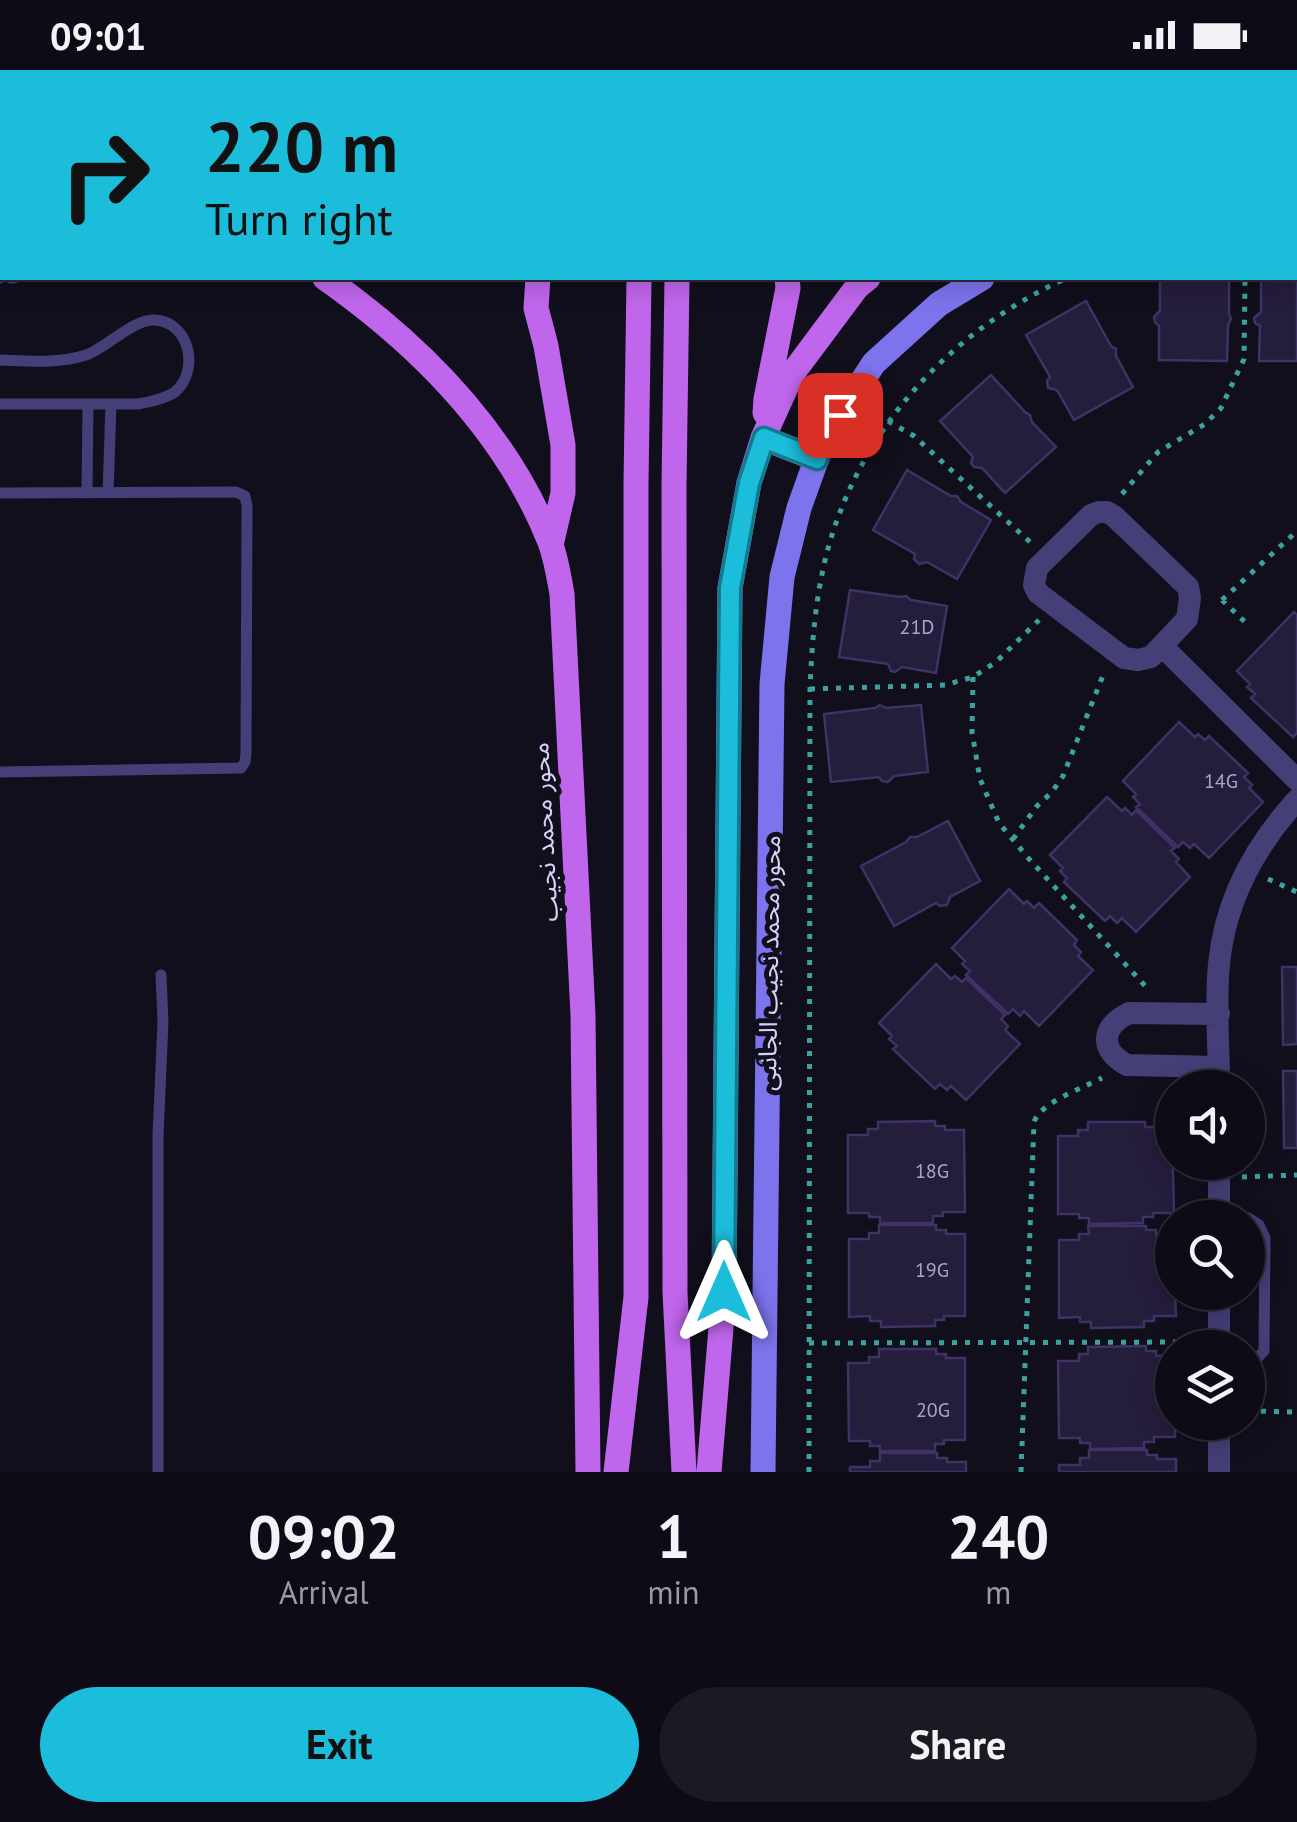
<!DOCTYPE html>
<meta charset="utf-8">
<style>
body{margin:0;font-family:"PT Sans","Noto Sans Arabic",sans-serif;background:#1c1923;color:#f1f3f6;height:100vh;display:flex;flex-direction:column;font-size:38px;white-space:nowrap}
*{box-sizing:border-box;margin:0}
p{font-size:32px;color:#9b9ba1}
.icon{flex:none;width:55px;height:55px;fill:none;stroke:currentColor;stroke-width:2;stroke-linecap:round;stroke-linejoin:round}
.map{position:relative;height:1402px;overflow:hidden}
.drawer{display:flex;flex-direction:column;background:#0e0b16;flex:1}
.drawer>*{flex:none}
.banner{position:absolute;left:0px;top:0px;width:1298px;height:210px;box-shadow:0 5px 25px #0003,0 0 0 2px #2e2b35;background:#1cbddb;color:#111;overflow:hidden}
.fabs{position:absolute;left:1155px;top:1000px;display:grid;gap:20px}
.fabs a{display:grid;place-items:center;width:110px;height:110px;border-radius:50%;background:#0e0b16;box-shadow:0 5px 25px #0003,0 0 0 2px #2e2b35;font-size:50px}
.pin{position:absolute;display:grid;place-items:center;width:85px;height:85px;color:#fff;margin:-42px;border-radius:20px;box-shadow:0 5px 15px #0006}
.me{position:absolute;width:110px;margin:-55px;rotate:0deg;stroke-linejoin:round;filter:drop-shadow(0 0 8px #0008)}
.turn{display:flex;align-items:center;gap:35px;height:210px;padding:0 40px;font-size:45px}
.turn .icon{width:130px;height:130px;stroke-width:2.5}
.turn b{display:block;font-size:70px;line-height:85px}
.eta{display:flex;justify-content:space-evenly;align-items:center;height:170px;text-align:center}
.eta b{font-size:60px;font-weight:700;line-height:70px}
.action{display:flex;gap:20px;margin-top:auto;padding:20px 40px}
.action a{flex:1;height:115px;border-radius:60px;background:#1cbddb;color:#111;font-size:40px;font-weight:700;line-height:115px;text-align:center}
.action a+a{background:#1c1923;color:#f1f3f6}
.status{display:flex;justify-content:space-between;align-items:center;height:70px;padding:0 50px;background:#0e0b16;direction:ltr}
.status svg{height:28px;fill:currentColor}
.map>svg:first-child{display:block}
.building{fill:#251d3c;stroke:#3f3265;stroke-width:2.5}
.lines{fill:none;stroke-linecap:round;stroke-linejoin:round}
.path{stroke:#3ca2a1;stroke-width:5;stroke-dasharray:5 8;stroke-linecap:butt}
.lane{stroke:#443f77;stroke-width:11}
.street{stroke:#443f77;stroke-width:22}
.secondary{stroke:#7d74ed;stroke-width:25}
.primary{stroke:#c066ec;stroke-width:25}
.rail-casing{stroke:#1cbddb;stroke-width:11}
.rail{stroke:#120f1d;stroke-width:8;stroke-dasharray:22;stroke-linecap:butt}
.route-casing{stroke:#127b8e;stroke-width:25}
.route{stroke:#1cbddb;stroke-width:18}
.labels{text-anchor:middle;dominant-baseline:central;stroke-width:10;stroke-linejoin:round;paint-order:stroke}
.number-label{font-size:20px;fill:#aba4ca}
.street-label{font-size:25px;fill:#d8d1f9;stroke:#120f1d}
</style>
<div class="status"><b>09:01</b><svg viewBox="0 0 49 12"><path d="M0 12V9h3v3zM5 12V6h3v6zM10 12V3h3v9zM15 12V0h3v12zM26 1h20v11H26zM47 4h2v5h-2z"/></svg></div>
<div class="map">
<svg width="1297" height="1402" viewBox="0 0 1297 1402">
<rect width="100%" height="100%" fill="#120f1d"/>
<path class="building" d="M 1295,194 L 1297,194 L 1297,291 L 1259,291 L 1260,256 L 1255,253 L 1254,248 L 1261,242 L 1261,208 L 1295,208 Z
M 1160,208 L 1229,208 L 1229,244 L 1231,249 L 1228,255 L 1227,291 L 1159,290 L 1159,256 L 1155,252 L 1154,247 L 1160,241 Z
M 1086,231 L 1111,276 L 1116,279 L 1116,286 L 1133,317 L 1074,350 L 1057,320 L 1048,318 L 1047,311 L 1050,307 L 1026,265 Z
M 991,305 L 1025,342 L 1030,345 L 1032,352 L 1056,377 L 1005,423 L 982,398 L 974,397 L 971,393 L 973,387 L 940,351 Z
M 907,400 L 951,426 L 957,426 L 961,432 L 991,450 L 957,509 L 927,492 L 919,494 L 914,489 L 915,484 L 873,460 Z
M 850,520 L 900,527 L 906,526 L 911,530 L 947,536 L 936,603 L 902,597 L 895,602 L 891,601 L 888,594 L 839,587 Z
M 1294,542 L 1297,545 L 1297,663 L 1293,667 L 1251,628 L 1255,624 L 1247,617 L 1250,614 L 1237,601 Z
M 880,635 L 886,638 L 921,635 L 928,702 L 894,706 L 888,712 L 882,711 L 879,707 L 831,712 L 824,644 L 875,638 Z
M 1179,652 L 1195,667 L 1198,664 L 1205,670 L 1209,666 L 1248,703 L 1244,707 L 1252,715 L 1249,718 L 1263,732 L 1209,788 L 1194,774 L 1190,778 L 1183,772 L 1178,777 L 1136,737 L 1140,734 L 1133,727 L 1136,724 L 1123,711 Z
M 1107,727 L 1122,741 L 1125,738 L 1132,745 L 1136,740 L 1175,778 L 1171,781 L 1179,789 L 1176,792 L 1190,807 L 1136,862 L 1122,848 L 1117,853 L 1110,846 L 1105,851 L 1064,812 L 1067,808 L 1060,801 L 1063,798 L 1050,785 Z
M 948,751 L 980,811 L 950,827 L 947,835 L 940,836 L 936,833 L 894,856 L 861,796 L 906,772 L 910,767 L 917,767 Z
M 1009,819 L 1024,834 L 1027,831 L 1034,838 L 1039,833 L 1077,870 L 1074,875 L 1081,882 L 1078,886 L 1093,900 L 1039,956 L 1024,941 L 1020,946 L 1013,939 L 1008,944 L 966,905 L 970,901 L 962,894 L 965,891 L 952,878 Z
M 936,894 L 951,909 L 955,906 L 962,912 L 966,908 L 1005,945 L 1001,949 L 1008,956 L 1005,960 L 1020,974 L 966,1030 L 951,1016 L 947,1020 L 940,1014 L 935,1019 L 893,979 L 897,976 L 889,969 L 892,966 L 879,953 Z
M 1282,897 L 1297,897 L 1297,974 L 1283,975 Z
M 1283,1001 L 1297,1001 L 1297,1078 L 1284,1078 Z
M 935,1051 L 935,1056 L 945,1056 L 945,1060 L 964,1060 L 965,1142 L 943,1142 L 943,1146 L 933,1146 L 933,1153 L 880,1153 L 880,1147 L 869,1147 L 869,1143 L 848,1143 L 848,1065 L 868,1065 L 868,1059 L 878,1059 L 878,1052 Z
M 1088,1052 L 1145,1052 L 1145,1057 L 1155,1057 L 1155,1061 L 1172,1061 L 1174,1143 L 1153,1143 L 1153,1147 L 1143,1147 L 1143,1153 L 1089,1154 L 1089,1148 L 1079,1148 L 1079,1144 L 1058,1144 L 1058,1066 L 1078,1066 L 1078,1060 L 1088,1060 Z
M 879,1155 L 936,1155 L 936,1160 L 946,1160 L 946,1164 L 965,1164 L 965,1246 L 944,1246 L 944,1250 L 935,1250 L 935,1256 L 881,1257 L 881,1251 L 870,1251 L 870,1246 L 849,1247 L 849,1169 L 869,1169 L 869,1163 L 879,1163 Z
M 1088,1156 L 1146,1156 L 1146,1160 L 1156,1160 L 1156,1165 L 1172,1165 L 1172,1222 L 1175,1222 L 1176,1246 L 1154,1246 L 1154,1251 L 1144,1251 L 1144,1257 L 1091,1258 L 1091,1252 L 1080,1252 L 1080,1247 L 1059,1248 L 1059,1170 L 1079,1170 L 1079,1164 L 1089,1164 Z
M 1146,1276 L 1146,1281 L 1156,1281 L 1156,1286 L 1172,1285 L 1172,1352 L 1175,1352 L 1175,1367 L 1154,1367 L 1154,1372 L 1144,1372 L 1144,1378 L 1090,1379 L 1090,1373 L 1080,1373 L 1080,1368 L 1059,1368 L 1058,1291 L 1079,1291 L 1079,1284 L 1088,1284 L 1088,1277 Z
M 879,1279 L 936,1279 L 936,1284 L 946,1284 L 946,1288 L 965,1288 L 965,1370 L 944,1370 L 944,1374 L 935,1374 L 935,1381 L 880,1381 L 880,1376 L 870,1376 L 870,1371 L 849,1371 L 848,1293 L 869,1293 L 869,1287 L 879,1287 Z
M 1089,1380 L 1147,1380 L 1147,1385 L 1157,1385 L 1157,1389 L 1176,1389 L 1176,1402 L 1059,1402 L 1059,1395 L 1080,1395 L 1080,1388 L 1089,1388 Z
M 880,1383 L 937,1383 L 937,1388 L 947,1388 L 947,1392 L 966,1392 L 966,1402 L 850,1402 L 850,1397 L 870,1397 L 870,1391 L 880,1391 Z"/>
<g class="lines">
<path class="path" d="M 1295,172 L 1297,172
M 888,351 L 914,366 L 1030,472
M 1122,424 L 1158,382 L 1205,354 L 1221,338 L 1244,289 L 1245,208
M 1222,530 L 1297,461
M 1222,530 L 1245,552
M 973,607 L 972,662 L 980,709 L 999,753 L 1030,790 L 1148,919
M 810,619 L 945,615 L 973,607 L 996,592 L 1039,550
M 1013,769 L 1037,736 L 1052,722 L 1063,706 L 1104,603
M 1268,809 L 1297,822
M 1242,1107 L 1297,1105
M 809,1273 L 1196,1272
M 1248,1341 L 1297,1342
M 809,1402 L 810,619 C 812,570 816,521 829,475 C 864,353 954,259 1067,208
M 1021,1402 L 1034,1052 C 1041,1032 1083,1018 1102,1008"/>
<path class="lane" d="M 0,208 L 2,207
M 11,208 L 14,208
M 0,290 C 28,291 58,294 86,285 C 107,278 132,249 155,250 C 190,252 200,301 175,322 C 165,329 149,332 138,334 L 0,334
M 0,423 L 236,422 L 245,426 L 247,436 L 246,683 L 245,692 L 241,698 L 0,702
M 87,423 L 88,334
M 108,423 L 111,334
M 1248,1148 L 1259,1155 L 1265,1168 L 1264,1281 L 1248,1298
M 158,1402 L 158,1066 L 163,952 L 161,905"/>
<path class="street" d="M 1099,442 L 1107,442 L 1114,446 L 1188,517 L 1190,528 L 1187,549 L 1151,587 L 1138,590 L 1124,588 L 1038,523 L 1034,515 L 1037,498 L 1091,445 Z
M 1162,576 L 1297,710
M 1219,944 L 1129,943 C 1101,957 1099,980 1127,995 L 1219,997
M 1219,1018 C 1219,977 1215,934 1219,894 C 1225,831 1255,776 1297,730
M 1219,1092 L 1219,1148
M 1219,1222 L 1219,1278
M 1219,1352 L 1219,1402"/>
<path class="secondary" d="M 1295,100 L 1297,98
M 763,1402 L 772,614 L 782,507 L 799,438 L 823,371 L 874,293 L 939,234 L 982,208"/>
<path class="primary" d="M 642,2 L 642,0
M 681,2 L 681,0
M 0,65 L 2,65
M 1295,70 L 1297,70
M 325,208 C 420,275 506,362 550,472 C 556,488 559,507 562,524 L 583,945 L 588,1402
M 538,208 L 536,238 L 546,276 L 563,375 L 563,423 L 551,475
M 677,208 L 674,416 L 675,1222 L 684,1402
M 765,343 L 766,329 L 788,218 L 787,208
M 763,368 L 817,389
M 616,1402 L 636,1227 L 636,414 L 639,208
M 709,1402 L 724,1222 L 730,518 L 749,413 L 763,368 L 792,304 L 857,217 L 868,208"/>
<g class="rail-casing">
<path id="rail" d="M 0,18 L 2,18
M 1295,29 L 1297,29"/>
</g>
<use href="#rail" class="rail"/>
</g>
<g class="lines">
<g class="route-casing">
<path id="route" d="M 724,1222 L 730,518 L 749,413 L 764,368 L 817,389 L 823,370 L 840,345"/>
</g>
<use href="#route" class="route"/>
</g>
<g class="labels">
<g class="number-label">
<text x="917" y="557">21D</text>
<text x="1221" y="711">14G</text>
<text x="932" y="1101">18G</text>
<text x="932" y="1200">19G</text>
<text x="933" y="1340">20G</text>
</g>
<g class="street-label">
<text transform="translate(544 762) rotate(-93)">محور محمد نجيب</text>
<text transform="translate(769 893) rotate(-89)">محور محمد نجيب الجانبى</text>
</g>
</g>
</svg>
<div class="fabs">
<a><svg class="icon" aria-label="sound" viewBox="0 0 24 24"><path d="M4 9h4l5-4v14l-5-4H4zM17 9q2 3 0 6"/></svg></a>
<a><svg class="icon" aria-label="search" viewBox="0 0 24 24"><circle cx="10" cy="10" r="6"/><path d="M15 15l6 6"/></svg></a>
<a><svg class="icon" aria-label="layers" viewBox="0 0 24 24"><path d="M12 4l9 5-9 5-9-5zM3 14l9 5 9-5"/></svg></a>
</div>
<div class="pin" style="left:840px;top:345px;background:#d93025"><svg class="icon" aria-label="arrive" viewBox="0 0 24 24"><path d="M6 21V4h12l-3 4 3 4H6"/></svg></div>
<svg class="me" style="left:724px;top:1222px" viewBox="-20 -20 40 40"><path d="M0-17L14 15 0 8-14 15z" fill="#1cbddb" stroke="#fff" stroke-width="4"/></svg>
<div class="banner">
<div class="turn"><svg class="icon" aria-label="right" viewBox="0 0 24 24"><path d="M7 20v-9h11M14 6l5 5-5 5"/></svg><div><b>220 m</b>Turn right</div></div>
</div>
</div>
<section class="drawer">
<div class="eta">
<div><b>09:02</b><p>Arrival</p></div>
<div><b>1</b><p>min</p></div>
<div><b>240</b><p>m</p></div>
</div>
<div class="action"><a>Exit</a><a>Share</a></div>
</section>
